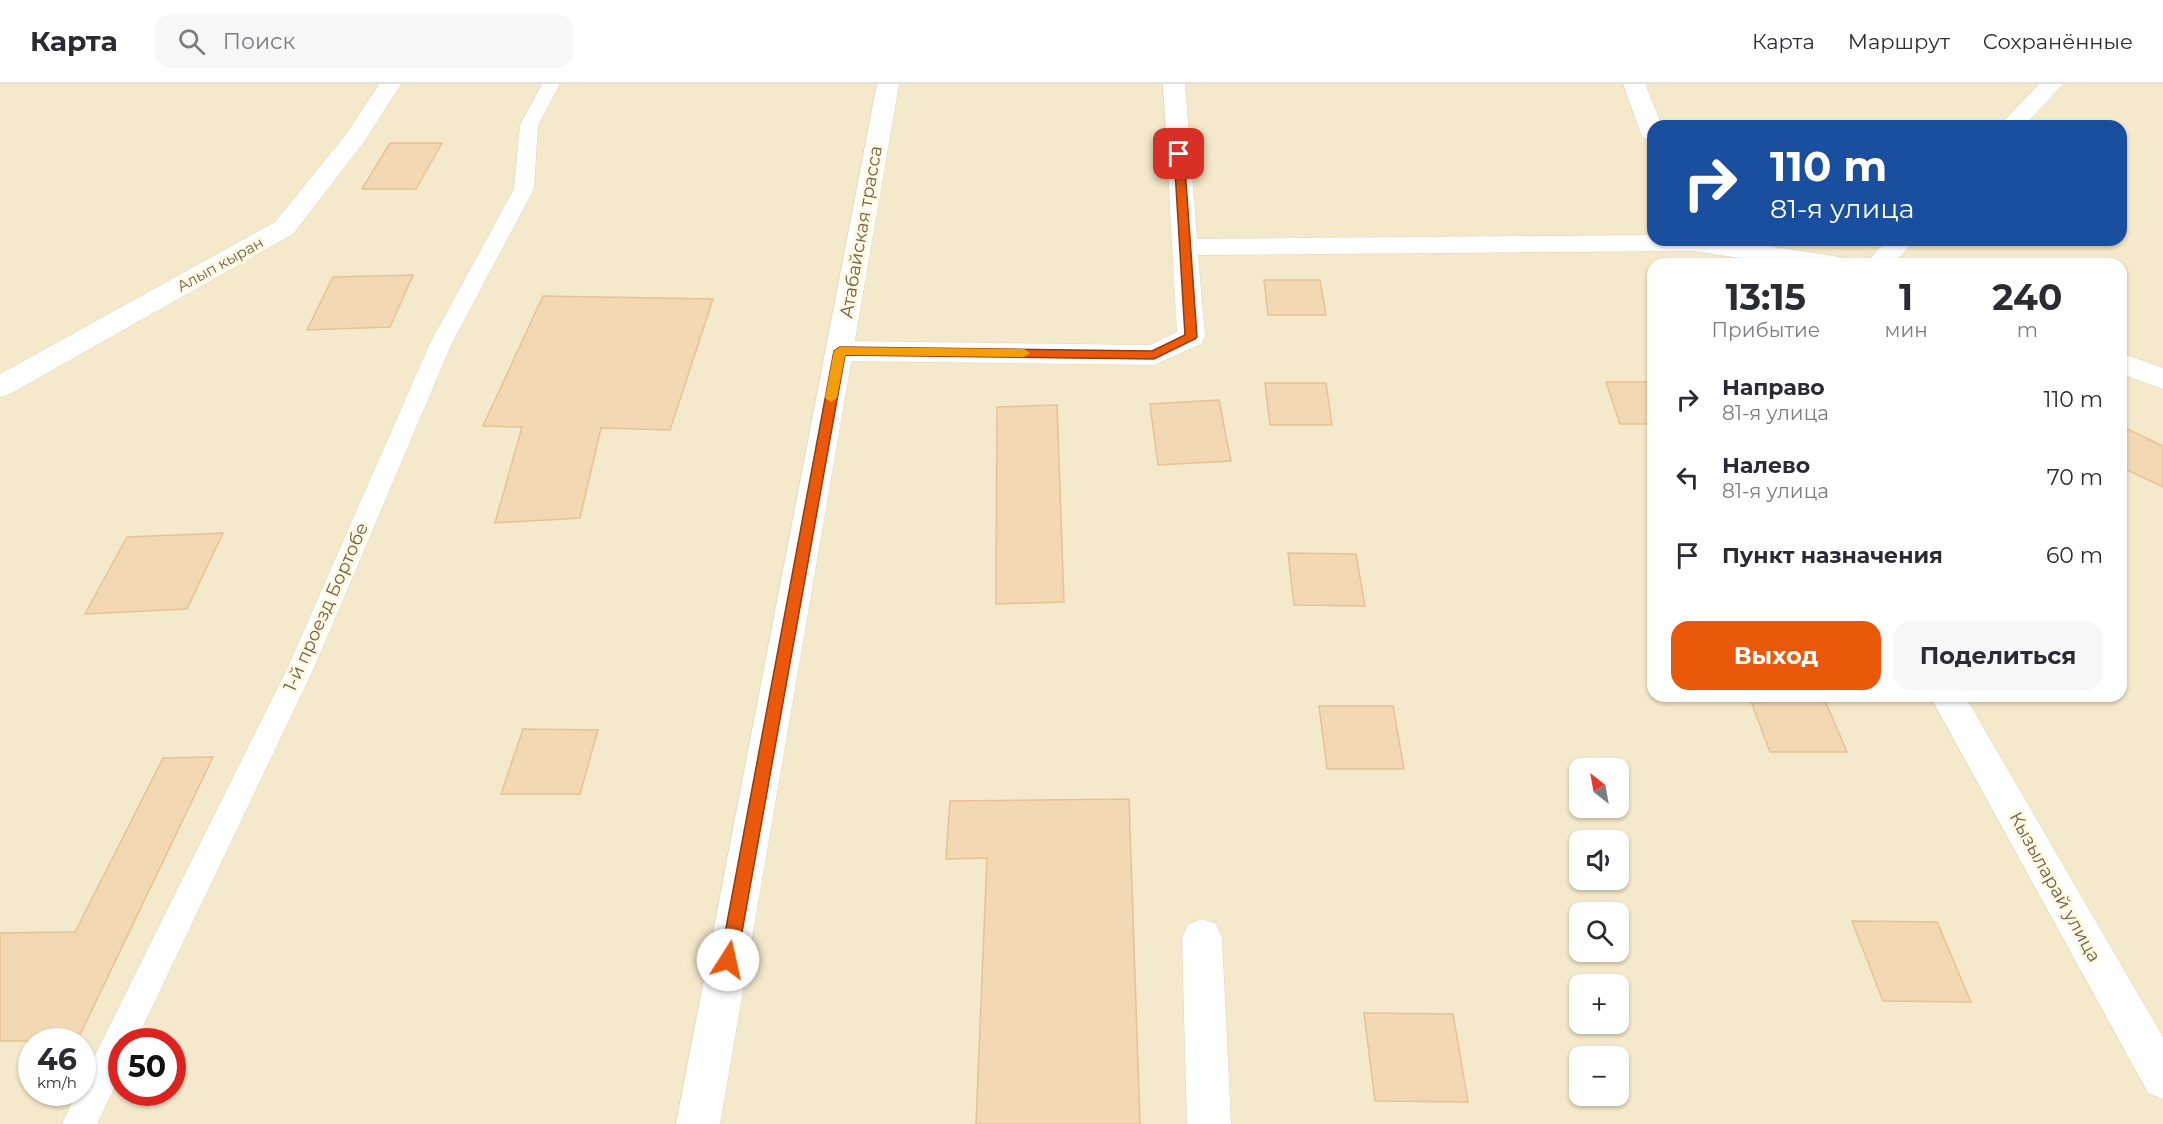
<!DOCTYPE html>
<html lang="ru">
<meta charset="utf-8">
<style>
body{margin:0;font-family:Montserrat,sans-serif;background:#f7f7f7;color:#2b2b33;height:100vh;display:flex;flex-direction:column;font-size:22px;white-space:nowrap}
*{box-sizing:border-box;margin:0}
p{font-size:20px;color:#7c7c81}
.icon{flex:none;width:33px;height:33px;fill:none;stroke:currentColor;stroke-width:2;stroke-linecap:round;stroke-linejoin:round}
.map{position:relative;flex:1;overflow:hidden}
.details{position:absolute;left:1647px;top:174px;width:480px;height:444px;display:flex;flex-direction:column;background:#fff;border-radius:18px;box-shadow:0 2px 4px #0004}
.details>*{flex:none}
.top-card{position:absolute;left:1647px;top:36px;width:480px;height:126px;border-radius:18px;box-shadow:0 2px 4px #0004;background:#1a4fa0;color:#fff;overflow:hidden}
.needle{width:39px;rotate:329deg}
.tools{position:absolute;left:1569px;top:674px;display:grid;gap:12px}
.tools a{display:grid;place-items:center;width:60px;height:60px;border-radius:12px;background:#fff;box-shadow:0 2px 4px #0004;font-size:30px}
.speed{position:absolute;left:18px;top:944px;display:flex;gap:12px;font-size:30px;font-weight:700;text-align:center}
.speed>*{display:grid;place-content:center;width:78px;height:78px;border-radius:50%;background:#fff;box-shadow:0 2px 4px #0004;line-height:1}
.speed small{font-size:15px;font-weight:400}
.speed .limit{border:9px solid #d22;background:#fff;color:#111}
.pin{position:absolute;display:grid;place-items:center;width:51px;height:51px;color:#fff;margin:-26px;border-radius:12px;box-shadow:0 3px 9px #0006}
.me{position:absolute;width:66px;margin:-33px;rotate:10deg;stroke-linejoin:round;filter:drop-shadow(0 0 4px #0008)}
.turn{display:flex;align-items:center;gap:21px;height:126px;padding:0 24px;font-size:27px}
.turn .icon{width:78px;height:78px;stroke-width:2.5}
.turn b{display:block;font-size:42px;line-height:51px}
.eta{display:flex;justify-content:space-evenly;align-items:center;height:102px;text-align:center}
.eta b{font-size:36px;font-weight:700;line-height:42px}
.button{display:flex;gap:12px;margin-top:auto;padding:12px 24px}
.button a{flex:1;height:69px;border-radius:18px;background:#ea580c;color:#fff;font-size:24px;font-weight:700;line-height:69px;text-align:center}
.button a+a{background:#f7f7f7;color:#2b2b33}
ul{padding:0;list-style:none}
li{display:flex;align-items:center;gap:18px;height:78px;padding:0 24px}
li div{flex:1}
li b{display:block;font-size:22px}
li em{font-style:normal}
header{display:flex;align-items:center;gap:36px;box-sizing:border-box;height:84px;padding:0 30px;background:#fff;border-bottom:2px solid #e1e1e2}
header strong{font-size:28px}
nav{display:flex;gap:33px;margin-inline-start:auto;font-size:21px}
.search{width:420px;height:54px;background:#f7f7f7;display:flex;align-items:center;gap:15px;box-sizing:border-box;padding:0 21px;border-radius:18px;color:#7c7c81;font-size:22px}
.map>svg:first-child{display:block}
.residential{fill:#f5e9cb;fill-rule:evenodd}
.building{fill:#f3d8b4;stroke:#e7c294;stroke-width:1.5}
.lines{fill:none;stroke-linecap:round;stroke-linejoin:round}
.lane-casing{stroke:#e1d3b9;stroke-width:1}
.street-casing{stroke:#e1d3b9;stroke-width:1}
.secondary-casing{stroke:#e6d5b7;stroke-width:1}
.lane{fill:#fff;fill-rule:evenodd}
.street{fill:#fff;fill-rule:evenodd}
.secondary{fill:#fff;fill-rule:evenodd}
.route{fill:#ea580c;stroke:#983908;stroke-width:1.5}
.slow{fill:#f59e0b}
.labels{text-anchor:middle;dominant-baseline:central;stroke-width:6;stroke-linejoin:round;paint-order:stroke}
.far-street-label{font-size:15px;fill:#735e45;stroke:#fff9e4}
.street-label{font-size:18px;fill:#735e45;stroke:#fff9e4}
</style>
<header>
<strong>Карта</strong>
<div class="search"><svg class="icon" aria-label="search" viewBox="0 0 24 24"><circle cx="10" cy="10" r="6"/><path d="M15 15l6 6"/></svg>Поиск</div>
<nav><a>Карта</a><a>Маршрут</a><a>Сохранённые</a></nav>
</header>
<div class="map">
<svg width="2163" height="1040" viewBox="0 0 2163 1040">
<rect width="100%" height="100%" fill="#fdf6dd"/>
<path class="residential" d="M 0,0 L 2163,0 L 2163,1040 L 0,1040 ZM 1653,42 L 2121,42 L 2121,156 L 1653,156 ZM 1653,180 L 2121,180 L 2121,612 L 1653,612 ZM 1580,684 L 1618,684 L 1618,723 L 1580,723 ZM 1580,756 L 1618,756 L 1618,795 L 1580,795 ZM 1580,828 L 1618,828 L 1618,867 L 1580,867 ZM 1580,900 L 1618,900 L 1618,939 L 1580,939 ZM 32,957 L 82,957 L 82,1008 L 32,1008 ZM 122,957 L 172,957 L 172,1008 L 122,1008 ZM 1580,972 L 1618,972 L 1618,1011 L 1580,1011 Z"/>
<path class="building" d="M 390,59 L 442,59 L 416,105 L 362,105 Z
M 413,191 L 390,243 L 307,246 L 333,193 Z
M 1264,196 L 1320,196 L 1326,231 L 1268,231 Z
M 543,212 L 713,215 L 670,346 L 601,344 L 580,434 L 495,439 L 522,343 L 483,342 Z
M 1606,298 L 1653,298 L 1653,340 L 1620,340 Z
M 1265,299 L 1326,299 L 1332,341 L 1270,341 Z
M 1219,316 L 1231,377 L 1158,381 L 1150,320 Z
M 1057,321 L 1064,518 L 996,520 L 997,323 Z
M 2121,342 L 2163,362 L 2163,403 L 2121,383 Z
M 223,449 L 187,525 L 85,530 L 127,453 Z
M 1288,469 L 1356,470 L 1365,522 L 1294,521 Z
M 1749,612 L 1823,612 L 1847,668 L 1770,668 Z
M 1319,622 L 1393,622 L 1404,685 L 1327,685 Z
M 523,645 L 598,646 L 580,710 L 501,710 Z
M 213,673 L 77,957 L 0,957 L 0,849 L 75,848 L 163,674 Z
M 1129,715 L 1140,1040 L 976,1040 L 987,774 L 946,775 L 950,717 Z
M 1852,837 L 1937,838 L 1971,918 L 1883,917 Z
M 1364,929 L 1453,930 L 1468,1018 L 1375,1017 Z"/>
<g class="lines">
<g class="lane-casing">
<path id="lane" d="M 542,0 L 560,0 L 538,41 L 534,105 L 452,259 L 314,584 L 136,957 L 122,957 L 122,988 L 97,1040 L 62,1040 L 77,1008 L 82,1008 L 82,997 L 288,583 L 430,259 L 514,105 L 520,41 Z"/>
</g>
<g class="street-casing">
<path id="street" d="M 379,0 L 401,0 L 364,58 L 293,150 L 10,310 L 0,313 L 0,290 L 275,138 L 347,49 Z
M 1163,0 L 1185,0 L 1197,155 L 1653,151 L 1653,156 L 1728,156 L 1834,172 L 1843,174 L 1847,180 L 1779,180 L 1694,167 L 1198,171 L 1205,253 L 1201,260 L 1154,281 L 840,277 L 830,274 L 826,267 L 830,260 L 840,257 L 1150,261 L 1177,248 Z
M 1623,0 L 1645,0 L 1662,42 L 1653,42 L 1653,57 L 1645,55 L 1641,50 Z
M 2039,0 L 2063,0 L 2024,42 L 1999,42 Z
M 1887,156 L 1915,156 L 1893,180 L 1865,180 Z
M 2121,269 L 2163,284 L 2163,305 L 2121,290 Z
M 1930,612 L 1965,612 L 2163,953 L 2163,1015 L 2148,1009 Z
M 1202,835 L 1216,840 L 1222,854 L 1231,1040 L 1187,1040 L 1182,854 L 1188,840 Z"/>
</g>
<g class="secondary-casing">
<path id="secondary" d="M 877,0 L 899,0 L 720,1040 L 676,1040 Z"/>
</g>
<use href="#lane" class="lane"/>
<use href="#street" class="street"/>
<use href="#secondary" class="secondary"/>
</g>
<path class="route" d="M 1179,67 L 1184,70 L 1197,253 L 1195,255 L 1154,275 L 845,271 L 737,876 L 734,882 L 728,884 L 722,882 L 720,876 L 834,267 L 840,263 L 1152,267 L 1185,251 L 1174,70 Z"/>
<path class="slow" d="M 840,263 L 1024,265 L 1030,269 L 1024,273 L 845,271 L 837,314 L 831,318 L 825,314 L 834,267 Z"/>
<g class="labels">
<g class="far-street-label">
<text transform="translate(220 180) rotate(-29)">Алып кыран</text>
</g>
<g class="street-label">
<text transform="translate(861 148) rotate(-80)">Атабайская трасса</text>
<text transform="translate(326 523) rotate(-66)">1-й проезд Бортобе</text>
<text transform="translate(2055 803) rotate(61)">Кызыларай улица</text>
</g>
</g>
</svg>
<div class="tools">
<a><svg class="needle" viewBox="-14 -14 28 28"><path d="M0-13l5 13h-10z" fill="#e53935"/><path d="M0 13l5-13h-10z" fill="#7c7c81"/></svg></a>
<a><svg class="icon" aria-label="sound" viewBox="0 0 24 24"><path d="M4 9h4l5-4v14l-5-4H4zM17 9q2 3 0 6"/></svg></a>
<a><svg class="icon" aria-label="search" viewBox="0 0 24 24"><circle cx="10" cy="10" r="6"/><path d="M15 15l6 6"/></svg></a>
<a>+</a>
<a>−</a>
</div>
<div class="speed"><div>46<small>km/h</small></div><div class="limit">50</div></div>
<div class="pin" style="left:1179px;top:70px;background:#d93025"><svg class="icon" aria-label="arrive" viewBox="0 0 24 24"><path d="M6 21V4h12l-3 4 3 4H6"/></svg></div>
<svg class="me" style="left:728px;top:876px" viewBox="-20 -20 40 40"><circle r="19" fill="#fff"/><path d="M0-13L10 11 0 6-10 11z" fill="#ea580c"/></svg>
<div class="top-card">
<div class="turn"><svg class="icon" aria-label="right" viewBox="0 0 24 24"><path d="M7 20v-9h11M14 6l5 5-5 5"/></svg><div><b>110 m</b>81-я улица</div></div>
</div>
<section class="details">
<div class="eta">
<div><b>13:15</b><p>Прибытие</p></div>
<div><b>1</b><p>мин</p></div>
<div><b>240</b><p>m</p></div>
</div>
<ul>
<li><svg class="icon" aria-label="right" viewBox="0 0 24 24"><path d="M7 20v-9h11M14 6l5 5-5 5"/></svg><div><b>Направо</b><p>81-я улица</p></div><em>110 m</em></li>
<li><svg class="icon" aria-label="left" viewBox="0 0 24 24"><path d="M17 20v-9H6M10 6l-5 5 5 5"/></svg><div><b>Налево</b><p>81-я улица</p></div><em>70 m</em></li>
<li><svg class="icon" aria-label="arrive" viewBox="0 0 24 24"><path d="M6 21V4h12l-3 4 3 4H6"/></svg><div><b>Пункт назначения</b></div><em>60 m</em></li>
</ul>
<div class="button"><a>Выход</a><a>Поделиться</a></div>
</section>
</div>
